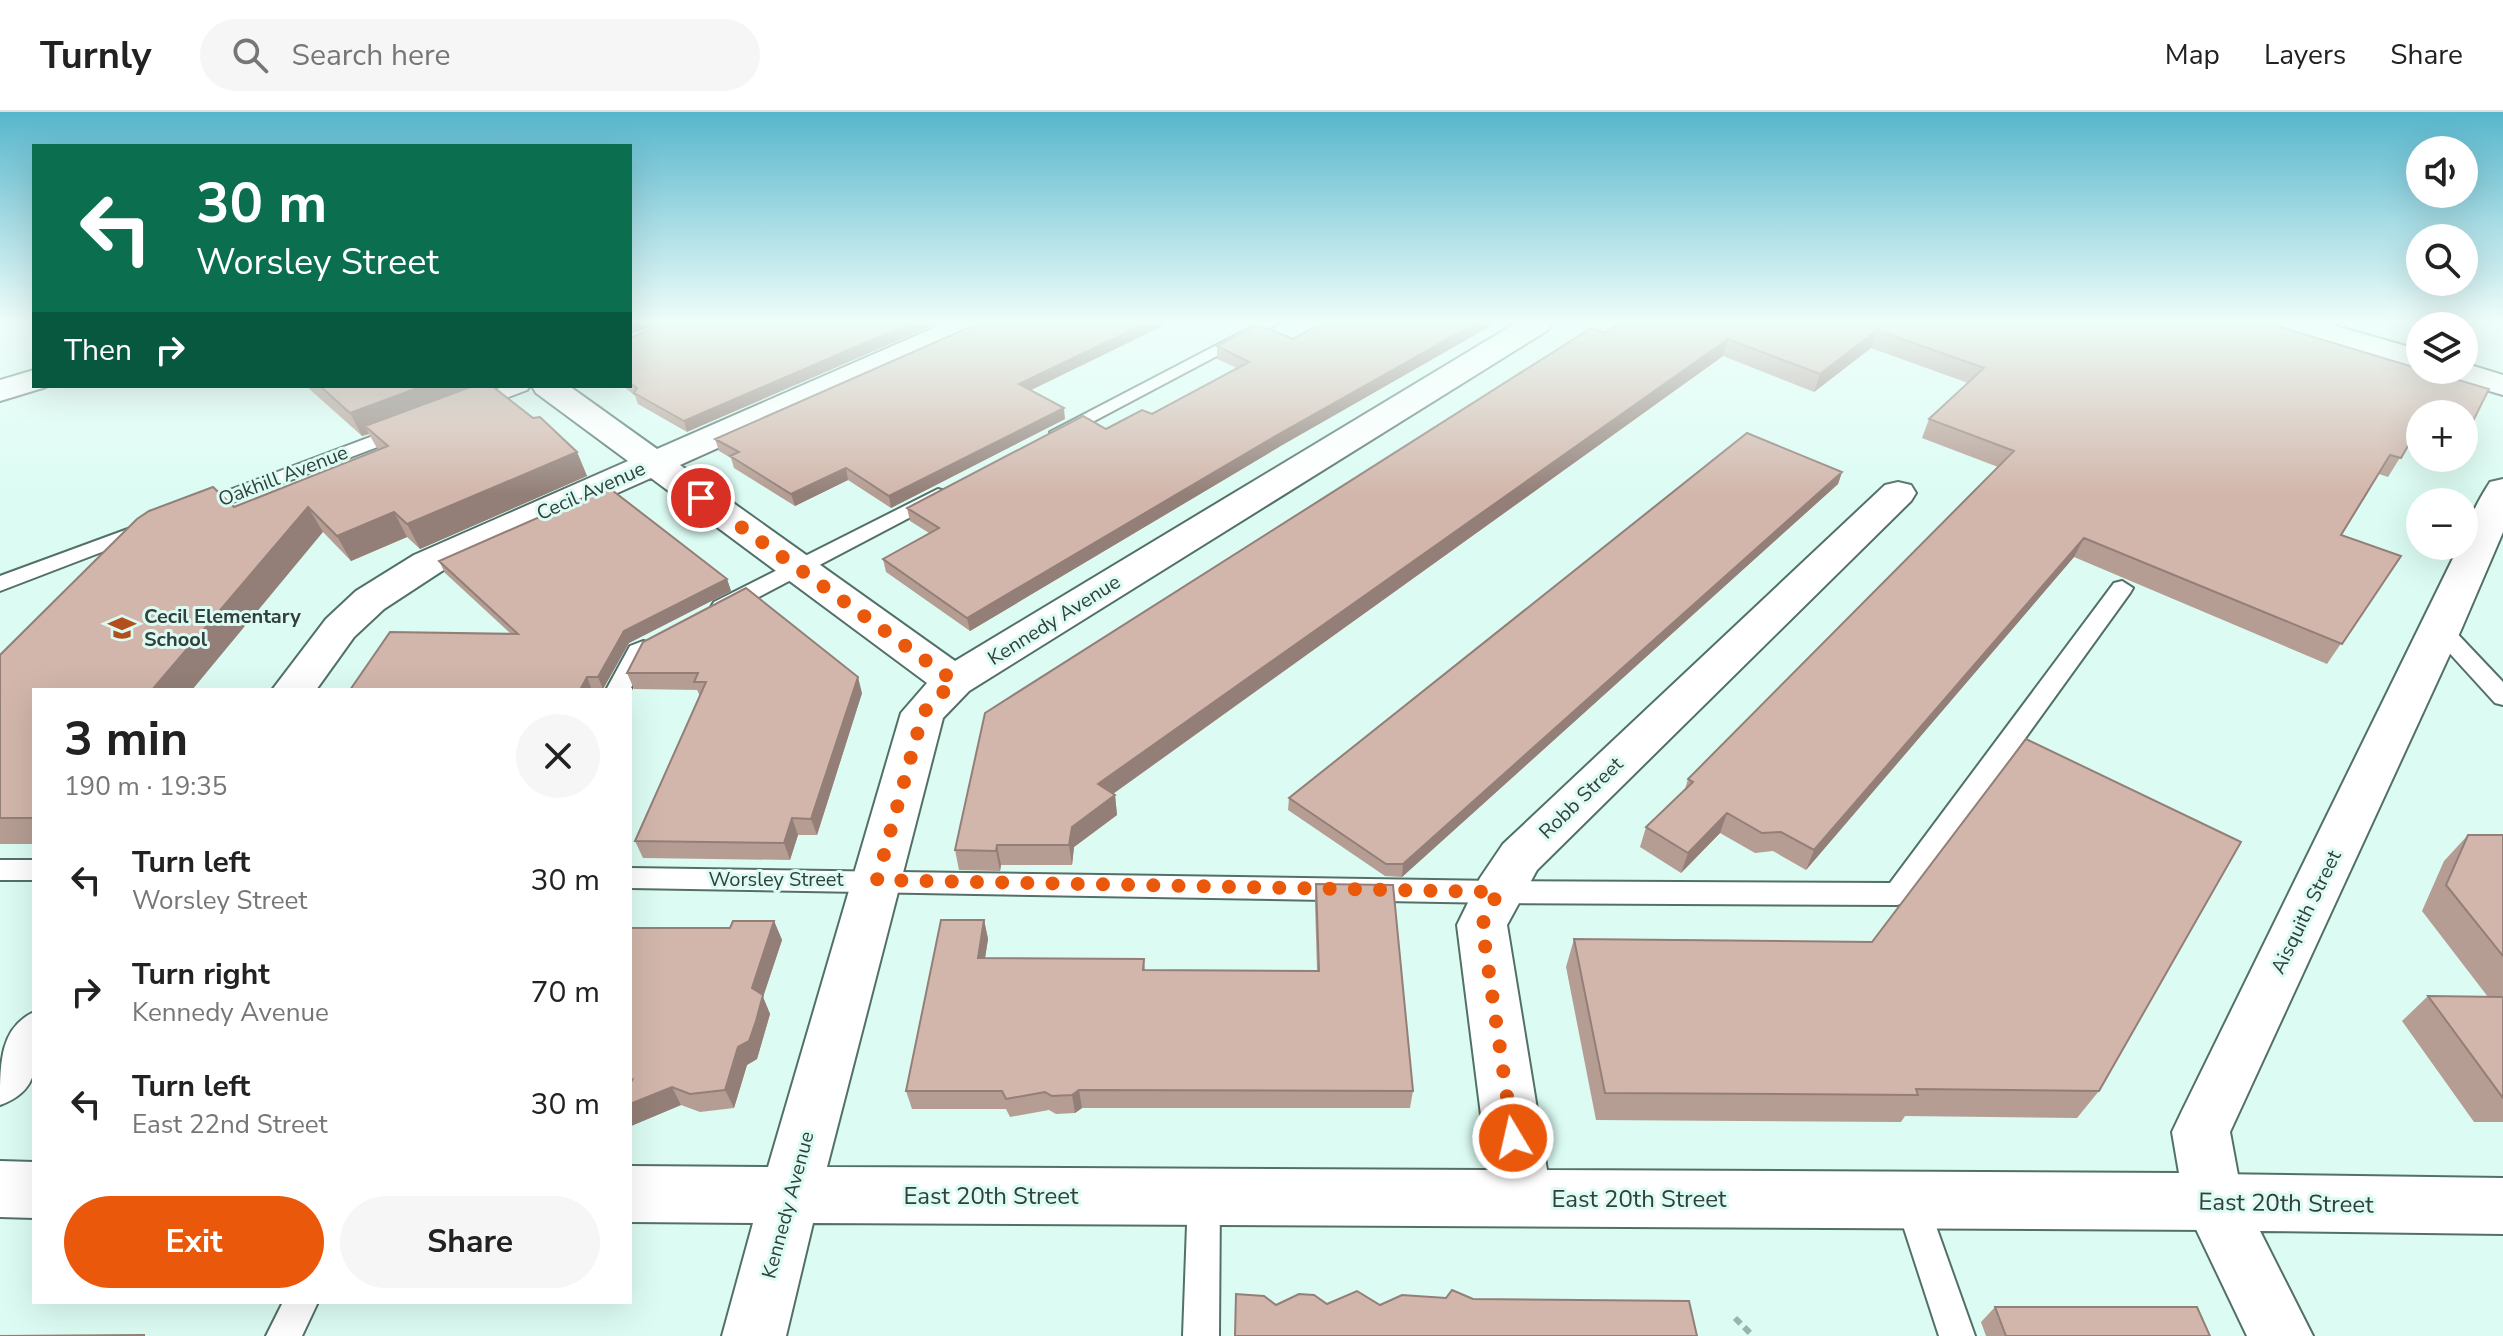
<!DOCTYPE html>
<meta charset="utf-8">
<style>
body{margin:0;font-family:"Nunito Sans",sans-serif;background:#f6f6f6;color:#222;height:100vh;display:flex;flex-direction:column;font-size:30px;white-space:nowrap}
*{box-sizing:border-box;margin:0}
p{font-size:26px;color:#767676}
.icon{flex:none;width:44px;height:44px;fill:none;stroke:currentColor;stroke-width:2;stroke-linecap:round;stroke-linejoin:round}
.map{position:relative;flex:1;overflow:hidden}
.sheet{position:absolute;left:32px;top:576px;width:600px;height:616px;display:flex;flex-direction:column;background:#fff;border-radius:0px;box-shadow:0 8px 32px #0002}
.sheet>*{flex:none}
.top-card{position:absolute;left:32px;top:32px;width:600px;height:244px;border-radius:0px;box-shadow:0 8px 32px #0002;background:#0b6e4f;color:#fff;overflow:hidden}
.buttons{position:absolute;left:2406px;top:24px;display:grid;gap:16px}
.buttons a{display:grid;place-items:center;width:72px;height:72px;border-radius:50%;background:#fff;box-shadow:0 8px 32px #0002;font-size:40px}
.pin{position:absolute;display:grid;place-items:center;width:68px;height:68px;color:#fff;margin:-34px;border:4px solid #fff;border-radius:50%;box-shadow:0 2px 8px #0007}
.me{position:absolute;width:88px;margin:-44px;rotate:351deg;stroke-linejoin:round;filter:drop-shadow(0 0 6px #0008)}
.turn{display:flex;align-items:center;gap:28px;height:168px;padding:0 32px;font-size:36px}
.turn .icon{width:104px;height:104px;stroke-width:2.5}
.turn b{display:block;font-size:56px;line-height:68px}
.then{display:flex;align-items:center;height:76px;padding:0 32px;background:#0003;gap:16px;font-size:30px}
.round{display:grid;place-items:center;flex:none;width:84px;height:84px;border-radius:42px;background:#f6f6f6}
.summary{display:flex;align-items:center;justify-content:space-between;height:136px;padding:0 32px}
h1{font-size:48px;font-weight:700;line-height:60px}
.action{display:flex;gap:16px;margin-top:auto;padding:16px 32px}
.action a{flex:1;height:92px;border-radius:48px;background:#ea580c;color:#fff;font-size:32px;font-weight:700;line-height:92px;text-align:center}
.action a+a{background:#f6f6f6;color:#222}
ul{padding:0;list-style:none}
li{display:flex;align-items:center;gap:24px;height:112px;padding:0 32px}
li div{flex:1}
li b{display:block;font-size:30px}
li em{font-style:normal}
header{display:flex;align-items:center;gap:48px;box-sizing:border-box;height:112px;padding:0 40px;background:#fff;border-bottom:2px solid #e0e0e0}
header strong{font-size:38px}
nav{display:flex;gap:44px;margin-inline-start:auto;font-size:28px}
.search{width:560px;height:72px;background:#f6f6f6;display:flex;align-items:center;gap:20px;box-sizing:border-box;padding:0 28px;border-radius:44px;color:#767676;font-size:30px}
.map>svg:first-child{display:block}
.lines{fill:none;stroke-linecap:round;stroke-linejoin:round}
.lane-casing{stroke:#537068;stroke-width:4}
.street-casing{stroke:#537068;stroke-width:4}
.secondary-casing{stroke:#537068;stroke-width:4}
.path{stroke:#9ab3ac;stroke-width:6;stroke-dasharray:8 5;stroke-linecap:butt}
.lane{fill:#fff;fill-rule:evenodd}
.street{fill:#fff;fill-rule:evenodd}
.secondary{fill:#fff;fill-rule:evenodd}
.wall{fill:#b59d93}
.shaded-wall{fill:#937f78}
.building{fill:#d2b6ab;stroke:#937f78;stroke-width:2}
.route{stroke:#ea580c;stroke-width:14;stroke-dasharray:0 25.2}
.labels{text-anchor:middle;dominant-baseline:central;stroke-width:6;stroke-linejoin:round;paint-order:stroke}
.street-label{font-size:20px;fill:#323f3c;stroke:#dcfcf3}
.poi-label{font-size:20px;font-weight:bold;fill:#323f3c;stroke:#dcfcf3;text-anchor:start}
.near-street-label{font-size:24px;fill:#323f3c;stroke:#dcfcf3}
</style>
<header>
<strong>Turnly</strong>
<div class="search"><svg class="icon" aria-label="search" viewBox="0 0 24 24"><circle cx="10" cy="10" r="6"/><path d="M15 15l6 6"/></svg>Search here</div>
<nav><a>Map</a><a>Layers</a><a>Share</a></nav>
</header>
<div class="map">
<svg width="2503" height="1224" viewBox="0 0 2503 1224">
<rect width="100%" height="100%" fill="#dcfcf3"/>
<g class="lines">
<g class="lane-casing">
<path id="lane" d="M 1259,211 L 1279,211 L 1066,324 L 1059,326 L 1050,320 Z
M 505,274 L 530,274 L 527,278 L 479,296 L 473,297 L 464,292 L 467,288 Z
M 402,313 L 411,319 L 409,323 L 204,401 L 197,403 L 187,397 L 190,393 Z
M 938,377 L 945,379 L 948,383 L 945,387 L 730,500 L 714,500 L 711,495 L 714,490 Z
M 147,410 L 157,416 L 154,420 L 0,479 L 0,464 Z
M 2122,469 L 2133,476 L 2130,481 L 1907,790 L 1897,793 L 1498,791 L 630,776 L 630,756 L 1498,769 L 1890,771 L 2114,471 Z
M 2441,511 L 2449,513 L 2503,570 L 2503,593 L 2495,591 L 2433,523 L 2430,518 L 2433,513 Z
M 643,529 L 651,531 L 654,536 L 647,544 L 630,578 L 606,578 L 630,534 Z
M 0,748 L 34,748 L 34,768 L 0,768 Z
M 1204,1070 L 1216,1074 L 1220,1085 L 1219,1224 L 1183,1224 L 1188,1085 L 1192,1074 Z
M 1911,1074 L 1923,1078 L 1927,1089 L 1975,1224 L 1939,1224 L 1895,1089 L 1899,1078 Z
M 283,1190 L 318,1190 L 302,1224 L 266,1224 Z"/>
</g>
<g class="street-casing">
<path id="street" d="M 945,211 L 985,211 L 981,218 L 680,353 L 955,549 L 1516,211 L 1552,211 L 1548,218 L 969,579 L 943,606 L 827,1055 L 1488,1058 L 1457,813 L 1480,766 L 1503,732 L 1885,373 L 1898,370 L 1911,373 L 1916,381 L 1911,389 L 1537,758 L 1507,813 L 1547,1058 L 2179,1061 L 2172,1020 L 2181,1001 L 2459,434 L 2464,434 C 2464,414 2479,387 2490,370 L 2503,367 L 2503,420 L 2461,518 L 2230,1020 L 2243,1090 L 2234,1110 L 2213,1118 L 813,1111 L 786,1224 L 722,1224 L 753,1111 L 630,1110 L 630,1054 L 768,1055 L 901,601 L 927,571 L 651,366 L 442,459 L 384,497 L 354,525 L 316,578 L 272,578 L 326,507 L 356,479 L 414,443 L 628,349 L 536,281 L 532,274 L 569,274 L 657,337 Z
M 2278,211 L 2325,211 L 2420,238 L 2420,258 L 2282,218 Z
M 2464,251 L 2503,263 L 2503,283 L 2442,265 L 2437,258 L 2464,258 Z
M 34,900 C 34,942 47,976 0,993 C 0,950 0,916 34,900 Z
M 0,1049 L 34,1050 L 34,1106 L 0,1105 Z"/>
</g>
<g class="secondary-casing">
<path id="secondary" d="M 34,258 L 34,274 L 46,275 L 0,289 L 0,268 Z
M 2213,1062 L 2503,1066 L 2503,1122 L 2260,1119 L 2313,1224 L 2247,1224 L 2183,1090 L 2192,1070 Z"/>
</g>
<path class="path" d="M 1735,1206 L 1753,1224"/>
<use href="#lane" class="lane"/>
<use href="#street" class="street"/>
<use href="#secondary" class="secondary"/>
</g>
<path class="wall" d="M 666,211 L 687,320 L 638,292 L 635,284 L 623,274 L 630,274 L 630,226 Z
M 1619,211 L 2267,211 L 2420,257 L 2420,258 L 2425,258 L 2489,277 L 2464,326 L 2464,302 L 2420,302 L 2420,331 L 2411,328 L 2388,365 L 2379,362 L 2341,423 L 2401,444 L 2327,552 L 2074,445 L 1806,758 L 1773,739 L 1755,741 L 1720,721 L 1681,761 L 1640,735 L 1646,715 L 1685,677 L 1688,667 L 1998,355 L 1922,326 L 1929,307 L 1968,271 L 1871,236 L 1814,280 L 1723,244 L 1113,682 L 1115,683 L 1117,703 L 1074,735 L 1072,753 L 1001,753 L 1000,759 L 959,758 L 955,738 L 985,601 L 1591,216 L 1604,221 Z
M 1258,213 L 1279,335 L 970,519 L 886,460 L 883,447 L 929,421 L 910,409 L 907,396 L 1106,317 L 1152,302 L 1237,256 L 1217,247 L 1217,234 Z
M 306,274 L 492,274 L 577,340 L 587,364 L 420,437 L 407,425 L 351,449 L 323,420 L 34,578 L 34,732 L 0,732 L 0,543 L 234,395 L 378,338 L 369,322 L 362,324 Z
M 1031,278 L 1065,307 L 891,396 L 848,368 L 795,394 L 734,356 L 731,346 L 719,339 L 715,327 Z
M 1842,360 L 1838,372 L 1402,765 L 1385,764 L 1288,698 L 1289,686 Z
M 439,449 L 727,467 L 731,479 L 629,531 L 603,577 L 593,577 L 511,522 L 445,461 Z
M 643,530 L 862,581 L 817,723 L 798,723 L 790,748 L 643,746 L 635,729 L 700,584 L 697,578 L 634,577 L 627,561 Z
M 2468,723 L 2503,723 L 2503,1010 L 2474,1010 L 2402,909 L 2428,884 L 2488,885 L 2422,799 L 2444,749 Z
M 1316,772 L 1413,979 L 1410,996 L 1082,996 L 1075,1001 L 1056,1002 L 1049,998 L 1010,1005 L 1006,997 L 912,997 L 906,979 L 984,808 L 988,827 L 985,846 L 1144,847 L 1145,858 L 1317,859 L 1315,791 Z
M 774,809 L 782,828 L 763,885 L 770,902 L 757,947 L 747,953 L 734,996 L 700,1000 L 681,993 L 631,1014 L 630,1011 L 630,816 L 730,816 Z
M 1574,827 L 2099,979 L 2077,1006 L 1905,1004 L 1901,1010 L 1596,1008 L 1566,855 Z
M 1995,1195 L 2210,1224 L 1986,1224 L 1981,1210 Z"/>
<path class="shaded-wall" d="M 630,211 L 662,211 L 630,222 Z
M 911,211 L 939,211 L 687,320 L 684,309 Z
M 1146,211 L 1169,211 L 1021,283 L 1019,272 Z
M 1476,211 L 1496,211 L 1279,335 L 970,519 L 967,506 L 1279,322 Z
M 1877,218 L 1871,236 L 1814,280 L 1820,262 Z
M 1728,227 L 1723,244 L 1100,691 L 1098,672 Z
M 423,274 L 477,274 L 365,314 L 369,322 L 362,324 L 350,301 Z
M 1064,296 L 1065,307 L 891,396 L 889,384 Z
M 577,340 L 587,364 L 420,437 L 407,412 Z
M 846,356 L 848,368 L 795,394 L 791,382 Z
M 1842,360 L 1838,372 L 1402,765 L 1403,752 Z
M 308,395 L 323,420 L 192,578 L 152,578 Z
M 394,400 L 407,425 L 351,449 L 337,424 Z
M 2084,426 L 2074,445 L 1806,758 L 1814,738 Z
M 727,467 L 731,479 L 629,531 L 603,577 L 598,565 L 624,519 Z
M 587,565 L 592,578 L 580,578 Z
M 858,565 L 862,581 L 817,723 L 811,707 Z
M 1115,683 L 1117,703 L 1074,735 L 1072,753 L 1069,733 L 1072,715 Z
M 1727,701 L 1720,721 L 1681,761 L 1688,741 Z
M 792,706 L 798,723 L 790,748 L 784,731 Z
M 997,733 L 1001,753 L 1000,759 L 996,739 Z
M 984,808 L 988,827 L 982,865 L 978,846 Z
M 774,809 L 782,828 L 763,885 L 770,902 L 757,947 L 747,953 L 734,996 L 725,978 L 752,876 Z
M 672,975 L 681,993 L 631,1014 L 630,1011 L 630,992 Z
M 1079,978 L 1082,996 L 1075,1001 L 1072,983 Z"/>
<path class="building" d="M 666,211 L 911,211 L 684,309 L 634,281 L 637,276 L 630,271 L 630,226 Z
M 979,211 L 1146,211 L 1019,272 L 1064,296 L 889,384 L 846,356 L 791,382 L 730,344 L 739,340 L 715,327 Z
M 1323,211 L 1476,211 L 1279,322 L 967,506 L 883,447 L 939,416 L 907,396 L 1083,304 L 1106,317 L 1142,298 L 1152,302 L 1249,250 L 1217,234 L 1258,213 L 1293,227 Z
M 1619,211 L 2267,211 L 2420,257 L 2420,258 L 2425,258 L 2489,277 L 2466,323 L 2464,322 L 2464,302 L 2420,302 L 2420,313 L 2401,346 L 2390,343 L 2341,423 L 2401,444 L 2342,532 L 2084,426 L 1814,738 L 1781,720 L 1762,721 L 1727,701 L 1688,741 L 1646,715 L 1693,670 L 1688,667 L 2014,339 L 1929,307 L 1984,256 L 1877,218 L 1820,262 L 1728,227 L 1098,672 L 1115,683 L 1072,715 L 1069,733 L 997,733 L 996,739 L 955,738 L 985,601 L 1591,216 L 1604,221 Z
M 320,274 L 423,274 L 350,301 Z
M 473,274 L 492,274 L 533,306 L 540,305 L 577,340 L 407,412 L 394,400 L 337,424 L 308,395 L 152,578 L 34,578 L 34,706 L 0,706 L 0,543 L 137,407 L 149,399 L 213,375 L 234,395 L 388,334 L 365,314 Z
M 1747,321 L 1842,360 L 1403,752 L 1386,752 L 1289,686 Z
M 608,375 L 727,467 L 624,519 L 598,565 L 587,565 L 580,578 L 350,578 L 390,520 L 518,522 L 439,449 Z
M 746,476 L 858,565 L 811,707 L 792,706 L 784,731 L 635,729 L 706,570 L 694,570 L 698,561 L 627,561 L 643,530 Z
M 2026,627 L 2241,730 L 2099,979 L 1916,977 L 1918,983 L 1605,981 L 1574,827 L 1872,830 Z
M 2468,723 L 2503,723 L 2503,844 L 2446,773 Z
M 1316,772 L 1393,773 L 1413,979 L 1079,978 L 1072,983 L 1052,984 L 1045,980 L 1006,987 L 1002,979 L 906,979 L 941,808 L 984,808 L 978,846 L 1144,847 L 1143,858 L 1319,859 Z
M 733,809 L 774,809 L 752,876 L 763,883 L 756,909 L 749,929 L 738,935 L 725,978 L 690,982 L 672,975 L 630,992 L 630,972 L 632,968 L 630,969 L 630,816 L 730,816 Z
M 2428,884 L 2503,885 L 2503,986 Z
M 1452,1178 L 1473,1187 L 1689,1189 L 1697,1224 L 1235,1224 L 1236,1182 L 1264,1184 L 1276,1193 L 1299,1182 L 1314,1183 L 1327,1192 L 1357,1179 L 1380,1193 L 1402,1183 L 1446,1186 Z
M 1995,1195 L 2197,1195 L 2210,1224 L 2006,1224 Z
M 144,1223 L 144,1224 L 0,1224 Z"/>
<linearGradient id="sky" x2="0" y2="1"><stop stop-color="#57b6cc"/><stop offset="0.55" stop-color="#effefa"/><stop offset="1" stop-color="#effefa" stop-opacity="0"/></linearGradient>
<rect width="2503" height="382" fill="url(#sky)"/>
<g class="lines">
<path class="route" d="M 701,386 L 954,569 L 923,601 L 877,768 L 1498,780 L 1482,813 L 1513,1026"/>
</g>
<defs>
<g id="school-bare" transform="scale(2.16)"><path d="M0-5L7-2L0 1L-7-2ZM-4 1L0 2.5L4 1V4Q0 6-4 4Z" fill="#b34e1d" stroke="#dcfcf3" stroke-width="2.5" paint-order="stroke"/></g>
</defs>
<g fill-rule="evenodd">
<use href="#school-bare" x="122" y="516"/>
</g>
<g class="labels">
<g class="street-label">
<text transform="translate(283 364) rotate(-21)">Oakhill Avenue</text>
<text transform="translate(591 379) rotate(-24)">Cecil Avenue</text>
<text transform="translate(1054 508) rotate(-32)">Kennedy Avenue</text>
<text transform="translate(1581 686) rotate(-44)">Robb Street</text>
<text x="776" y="767">Worsley Street</text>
<text transform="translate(2306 800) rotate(-64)">Aisquith Street</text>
<text transform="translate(788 1093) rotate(-75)">Kennedy Avenue</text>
</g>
<g class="poi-label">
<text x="144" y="504">Cecil Elementary<tspan x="144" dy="23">School</tspan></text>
</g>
<g class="near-street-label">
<text x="991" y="1084">East 20th Street</text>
<text x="1639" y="1087">East 20th Street</text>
<text transform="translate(2286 1091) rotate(1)">East 20th Street</text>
</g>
</g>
</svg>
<div class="buttons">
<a><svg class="icon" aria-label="sound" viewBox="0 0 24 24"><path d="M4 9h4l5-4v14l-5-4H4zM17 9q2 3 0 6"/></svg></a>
<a><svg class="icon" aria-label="search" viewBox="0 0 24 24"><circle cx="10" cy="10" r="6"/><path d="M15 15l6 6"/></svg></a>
<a><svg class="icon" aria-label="layers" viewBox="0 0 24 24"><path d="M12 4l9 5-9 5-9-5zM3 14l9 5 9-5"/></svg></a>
<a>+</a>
<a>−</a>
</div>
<div class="pin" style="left:701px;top:386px;background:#d93025"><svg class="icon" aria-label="arrive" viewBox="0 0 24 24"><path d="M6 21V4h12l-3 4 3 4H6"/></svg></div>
<svg class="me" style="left:1513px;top:1026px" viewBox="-20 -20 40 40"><circle r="17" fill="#ea580c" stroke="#fff" stroke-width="3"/><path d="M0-11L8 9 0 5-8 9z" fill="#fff"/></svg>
<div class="top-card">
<div class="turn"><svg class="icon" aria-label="left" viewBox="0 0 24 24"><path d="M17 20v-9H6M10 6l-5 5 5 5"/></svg><div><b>30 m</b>Worsley Street</div></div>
<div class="then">Then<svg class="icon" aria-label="right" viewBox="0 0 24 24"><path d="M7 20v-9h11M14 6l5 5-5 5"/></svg></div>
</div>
<section class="sheet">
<div class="summary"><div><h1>3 min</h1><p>190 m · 19:35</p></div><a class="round"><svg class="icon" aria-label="close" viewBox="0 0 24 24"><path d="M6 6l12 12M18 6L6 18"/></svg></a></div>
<ul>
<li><svg class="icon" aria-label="left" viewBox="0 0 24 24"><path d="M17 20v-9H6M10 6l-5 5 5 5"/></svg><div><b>Turn left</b><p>Worsley Street</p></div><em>30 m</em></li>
<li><svg class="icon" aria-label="right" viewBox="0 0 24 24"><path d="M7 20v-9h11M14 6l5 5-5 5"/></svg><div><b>Turn right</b><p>Kennedy Avenue</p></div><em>70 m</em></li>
<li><svg class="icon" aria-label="left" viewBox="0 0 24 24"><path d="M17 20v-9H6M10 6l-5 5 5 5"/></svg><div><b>Turn left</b><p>East 22nd Street</p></div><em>30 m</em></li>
</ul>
<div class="action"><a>Exit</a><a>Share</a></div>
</section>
</div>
